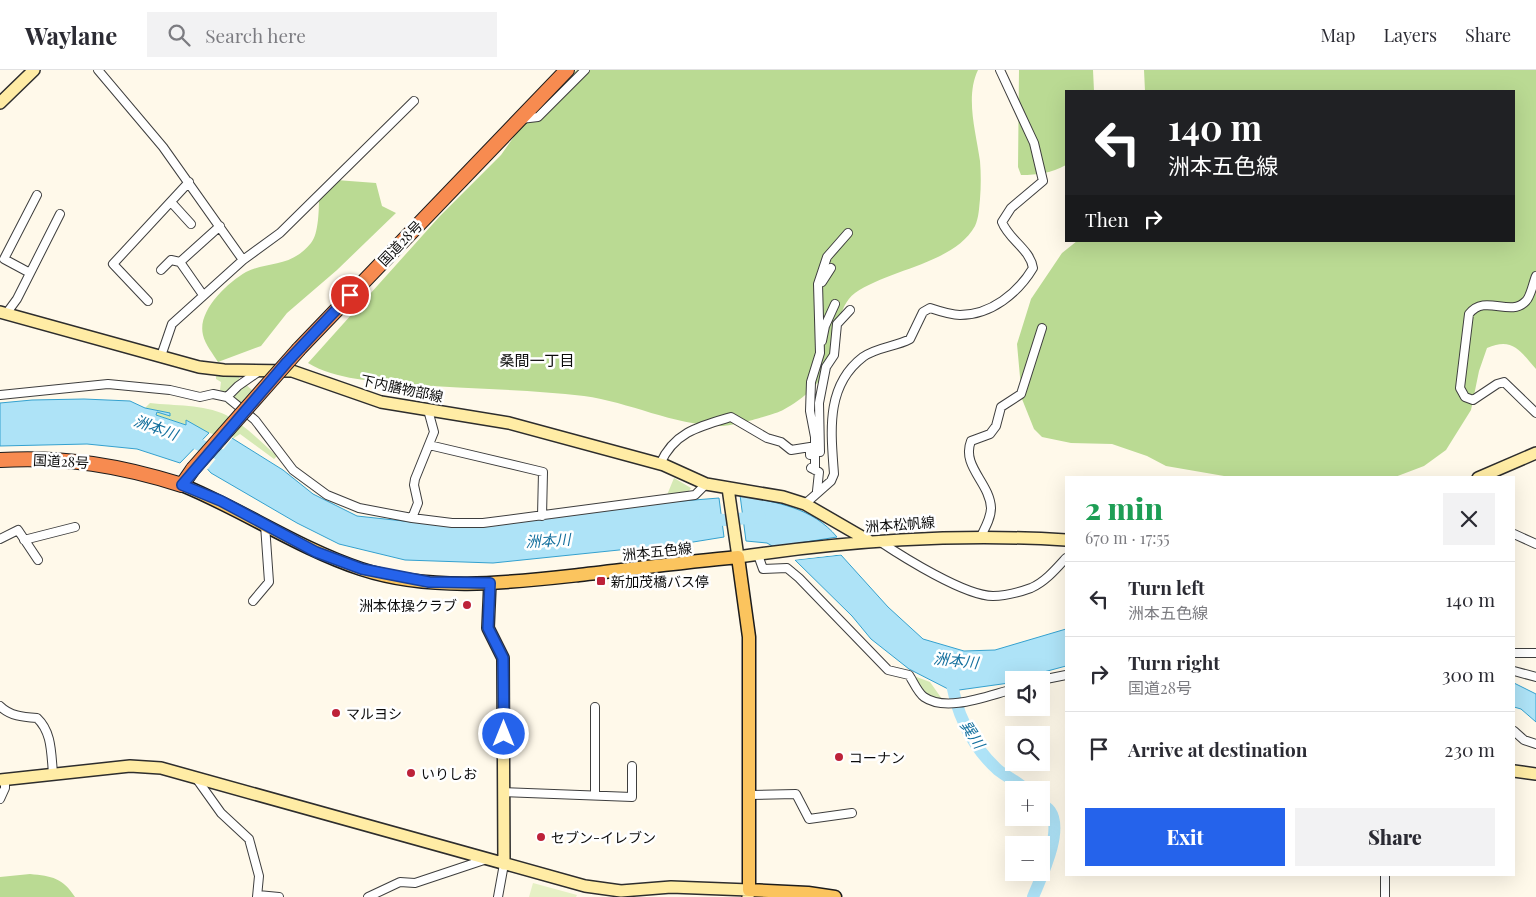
<!DOCTYPE html>
<meta charset="utf-8">
<style>
body{margin:0;font-family:"Playfair Display","Noto Sans JP",serif;background:#f2f2f3;color:#2b2b33;height:100vh;display:flex;flex-direction:column;font-size:19px;white-space:nowrap}
*{box-sizing:border-box;margin:0}
p{font-size:16px;color:#7c7c81}
.icon{flex:none;width:28px;height:28px;fill:none;stroke:currentColor;stroke-width:2;stroke-linecap:round;stroke-linejoin:round}
.map{position:relative;flex:1;overflow:hidden}
.side{position:absolute;left:1065px;top:406px;width:450px;height:400px;display:flex;flex-direction:column;background:#fff;border-radius:0px;box-shadow:0 5px 20px #0002}
.side>*{flex:none}
.hud{position:absolute;left:1065px;top:20px;width:450px;height:152px;border-radius:0px;box-shadow:0 5px 20px #0002;background:#202124;color:#fff;overflow:hidden}
.tools{position:absolute;left:1005px;top:601px;display:grid;gap:10px}
.tools a{display:grid;place-items:center;width:45px;height:45px;border-radius:0px;background:#fff;box-shadow:0 5px 20px #0002;font-size:25px}
.pin{position:absolute;display:grid;place-items:center;width:42px;height:42px;color:#fff;margin:-21px;border:2px solid #fff;border-radius:50%;box-shadow:0 1px 5px #0007}
.me{position:absolute;width:55px;margin:-28px;rotate:0deg;stroke-linejoin:round;filter:drop-shadow(0 0 4px #0008)}
.turn{display:flex;align-items:center;gap:18px;height:105px;padding:0 20px;font-size:22px}
.turn .icon{width:65px;height:65px;stroke-width:2.5}
.turn b{display:block;font-size:35px;line-height:42px}
.then{display:flex;align-items:center;height:48px;padding:0 20px;background:#0003;gap:10px;font-size:19px}
.round{display:grid;place-items:center;flex:none;width:52px;height:52px;border-radius:0px;background:#f2f2f3}
.headline{display:flex;align-items:center;justify-content:space-between;height:85px;padding:0 20px}
h1{font-size:30px;font-weight:800;line-height:38px;color:#1e9e55}
.button{display:flex;gap:10px;margin-top:auto;padding:10px 20px}
.button a{flex:1;height:58px;border-radius:0px;background:#2563eb;color:#fff;font-size:20px;font-weight:800;line-height:58px;text-align:center}
.button a+a{background:#f2f2f3;color:#2b2b33}
ul{padding:0;list-style:none}
li{display:flex;align-items:center;gap:15px;height:75px;padding:0 20px;border-top:1px solid #e1e1e2}
li div{flex:1}
li b{display:block;font-size:19px}
li em{font-style:normal}
header{display:flex;align-items:center;gap:30px;box-sizing:border-box;height:70px;padding:0 25px;background:#fff;border-bottom:1px solid #e1e1e2}
header strong{font-size:24px}
nav{display:flex;gap:28px;margin-inline-start:auto;font-size:18px}
.search{width:350px;height:45px;background:#f2f2f3;display:flex;align-items:center;gap:12px;box-sizing:border-box;padding:0 18px;border-radius:0px;color:#7c7c81;font-size:19px}
.map>svg:first-child{display:block}
.green{fill:#d5e9b4}
.forest{fill:#bada93}
.pitch{fill:#e6f0c5}
.water{fill:#aee3f7;stroke:#34a1cf}
.pier{fill:#fff9ea}
.lines{fill:none;stroke-linecap:round;stroke-linejoin:round}
.river{stroke:#aee3f7;stroke-width:12}
.street-casing{stroke:#3e3e3e;stroke-width:10}
.secondary-casing{stroke:#2d2d2d;stroke-width:14}
.primary-casing{stroke:#1c1c1c;stroke-width:15}
.highway-casing{stroke:#1c1c1c;stroke-width:16}
.street{stroke:#fff;stroke-width:8}
.secondary{stroke:#ffeca5;stroke-width:11}
.primary{stroke:#fbc45e;stroke-width:12}
.highway{stroke:#f78b50;stroke-width:14}
.highway-bridge-casing{stroke:#1c1c1c;stroke-width:16;stroke-linecap:butt}
.highway-bridge{stroke:#f78b50;stroke-width:14}
.route-casing{stroke:#184099;stroke-width:12}
.route{stroke:#2563eb;stroke-width:9}
.poi-dot{fill:#bd2239;stroke:#fff;stroke-width:2}
.labels{text-anchor:middle;dominant-baseline:central;stroke-width:5;stroke-linejoin:round;paint-order:stroke}
.street-label{font-size:14px;fill:#0b0b0b;stroke:#fff}
.poi-label{font-size:14px;fill:#0b0b0b;stroke:#fff;text-anchor:start}
.neighbourhood-label{font-size:15px;fill:#0b0b0b;stroke:#fff}
.water-label{font-size:15px;font-style:italic;fill:#14709e;stroke:#fff}
</style>
<header>
<strong>Waylane</strong>
<div class="search"><svg class="icon" aria-label="search" viewBox="0 0 24 24"><circle cx="10" cy="10" r="6"/><path d="M15 15l6 6"/></svg>Search here</div>
<nav><a>Map</a><a>Layers</a><a>Share</a></nav>
</header>
<div class="map">
<svg width="1536" height="827" viewBox="0 0 1536 827">
<rect width="100%" height="100%" fill="#fff9ea"/>
<path class="green" d="M 216,302 L 240,306 L 238,312 L 232,316 L 234,321 L 227,325 L 220,320 L 221,312 L 216,309 Z
M 244,313 L 252,320 L 235,339 L 226,333 Z
M 150,333 C 175,336 203,334 226,345 C 245,355 261,372 277,386 L 274,389 L 240,364 L 231,370 L 156,345 L 157,342 L 145,338 Z
M 674,408 L 691,418 L 689,421 L 667,425 Z
M 914,606 L 930,612 L 942,629 L 925,624 Z"/>
<path class="forest" d="M 577,0 L 978,0 C 965,27 976,62 980,91 C 981,104 981,116 980,129 C 979,138 979,147 975,156 C 954,194 889,199 855,223 C 836,237 839,267 832,287 C 825,310 804,329 783,340 C 774,345 729,357 720,356 C 673,355 629,332 584,326 C 526,319 465,319 407,314 C 375,311 336,310 308,293 L 440,146 L 501,85 L 513,68 L 520,54 L 537,34 Z
M 1019,0 L 1093,0 L 1094,21 L 1066,21 L 1066,95 C 1051,103 1038,105 1021,105 L 1018,97 Z
M 1144,0 L 1536,0 L 1536,299 C 1520,281 1513,267 1487,278 L 1479,301 L 1471,340 L 1446,380 L 1424,396 L 1395,407 L 1224,406 L 1166,396 L 1147,386 L 1112,374 L 1071,373 L 1042,367 L 1034,359 L 1022,329 L 1017,274 L 1031,229 L 1062,183 L 1077,171 L 1514,171 L 1514,21 L 1145,21 Z
M 336,110 L 376,113 L 382,136 L 396,143 L 337,200 L 287,243 L 261,276 L 218,292 C 213,284 205,274 203,265 C 197,241 227,213 246,202 C 268,191 291,198 311,173 C 319,164 319,137 319,125 Z
M 30,804 C 52,806 63,808 75,827 L 0,827 L 0,807 Z"/>
<path class="pitch" d="M 533,813 L 577,825 L 576,827 L 529,827 Z"/>
<path class="water" d="M 84,329 L 130,331 L 145,338 L 170,343 L 170,346 L 157,342 L 156,345 L 186,355 L 186,350 L 209,363 L 180,393 L 137,379 L 87,374 L 0,376 L 0,333 L 32,330 Z
M 227,365 L 283,400 L 313,424 L 357,446 L 459,457 L 498,454 L 632,435 L 719,428 L 724,467 L 687,473 L 493,493 L 405,490 L 339,474 L 297,453 L 211,403 L 202,393 Z
M 740,425 C 777,433 812,437 837,467 L 774,477 L 767,473 L 746,471 Z
M 841,485 L 888,537 L 923,569 L 964,581 L 995,580 L 1066,559 L 1066,596 L 1014,610 L 1009,613 L 952,621 L 909,599 L 871,569 L 852,546 L 795,490 Z
M 1514,613 L 1536,624 L 1536,652 L 1521,639 L 1514,637 Z"/>
<path class="pier" d="M 228,362 L 234,366 L 206,401 L 200,394 Z
M 841,482 L 844,484 L 793,490 L 795,488 Z"/>
<g class="lines">
<path class="river" d="M 183,367 L 219,384
M 705,449 L 725,450 L 760,447
M 951,605 C 954,640 972,677 998,700 C 1007,707 1018,712 1026,720
M 1033,827 C 1041,807 1064,761 1050,741 C 1048,738 1044,736 1041,733"/>
<g class="street-casing">
<path id="street" d="M 98,0 L 163,77 L 243,190
M 521,49 L 538,47 L 585,0
M 171,132 L 191,154
M 180,192 L 203,225
M 161,200 L 171,190 L 180,192 L 220,156
M 30,203 L 4,189 L 37,125
M 1536,206 C 1533,213 1531,226 1526,231 C 1510,248 1485,223 1469,244 L 1460,318 L 1465,327 L 1473,330 L 1497,314 L 1504,312 L 1536,343
M 822,212 L 831,198
M 148,231 L 113,194 L 189,112
M 6,244 L 17,229 L 60,144
M 822,271 L 825,256 L 835,234
M 161,286 L 172,254 L 243,190 L 280,163 L 414,31
M 0,325 L 108,314 L 170,320 L 200,327 L 213,324 L 227,327 L 255,350 L 293,400 L 327,425 L 359,438 L 412,448 L 452,453 L 483,453 L 695,425 L 706,414
M 227,327 L 238,316 L 261,300
M 429,375 L 543,402 L 542,446
M 820,382 L 819,333 L 826,297 L 834,285 L 837,254 L 850,240
M 660,394 C 674,362 700,356 731,347 L 767,368 L 781,372 L 791,380 L 810,377 L 810,385
M 811,398 L 819,402 L 817,421
M 815,400 L 815,367 L 810,341 L 811,312 L 820,283 L 818,214 L 827,187 L 848,163
M 805,434 L 831,411 L 834,404 C 831,362 825,316 863,287 C 877,277 895,277 910,269 L 923,242 L 930,238 C 939,241 951,245 960,245 C 991,245 1018,223 1033,198 C 1030,179 1009,170 1002,152 L 1011,138 L 1043,111 L 1034,73 L 1000,0
M 412,448 L 418,433 L 414,415 L 415,409 L 434,362 L 428,340
M 1514,464 L 1536,474
M 980,468 C 985,458 991,448 991,438 C 990,413 961,396 971,371 L 990,364 L 996,356 L 1001,337 L 1021,324 L 1042,258
M 0,469 L 18,460 L 38,490
M 24,470 L 75,457
M 879,471 C 903,487 965,526 993,526 C 1005,526 1020,522 1031,518 C 1045,512 1056,499 1066,488
M 758,485 L 763,499 L 787,498 L 799,508 L 888,600 L 909,605 C 913,611 918,623 924,627 C 947,643 989,625 1014,619
M 253,531 L 269,512 L 265,455
M 1514,583 L 1536,583
M 1514,601 L 1536,607
M 1041,610 L 1066,605
M 0,636 C 10,646 23,647 37,648 C 52,662 51,683 53,703
M 595,637 L 595,725
M 1514,661 L 1524,670 L 1536,674
M 196,708 L 221,743 L 249,769 L 259,806 L 257,827
M 504,722 L 632,727 L 632,696
M 749,725 L 796,724 L 809,749 L 852,743
M 0,729 L 5,718 L 5,709
M 1385,805 L 1385,827
M 258,825 L 279,827
M 368,827 L 400,812 L 415,813 L 487,789
M 498,827 L 504,794"/>
</g>
<g class="secondary-casing">
<path id="secondary" d="M 0,33 L 34,0
M 0,242 L 199,297 L 224,300 L 292,301 L 381,332 L 509,353 L 664,395 L 706,414 L 783,427 L 805,434 L 869,471
M 1478,408 L 1536,383
M 728,418 L 738,487 C 848,471 954,463 1066,470
M 490,513 L 488,558 L 503,588 L 504,794
M 1514,701 L 1536,704
M 0,710 L 130,696 L 161,698 L 585,816 L 621,821 L 671,817 L 749,820 L 748,827"/>
</g>
<g class="primary-casing">
<path id="primary" d="M 182,415 C 243,440 298,478 361,499 C 431,522 507,513 579,505 C 632,499 685,492 738,487 L 749,567 L 749,820 L 808,823 L 835,827"/>
</g>
<g class="highway-casing">
<path id="highway" d="M 299,279 L 567,0
M 0,390 C 64,386 122,396 182,415 L 193,399"/>
</g>
<use href="#street" class="street"/>
<use href="#secondary" class="secondary"/>
<use href="#primary" class="primary"/>
<use href="#highway" class="highway"/>
<g class="highway-bridge-casing">
<path id="highway-bridge" d="M 193,399 L 299,279"/>
</g>
<use href="#highway-bridge" class="highway-bridge"/>
</g>
<g class="lines">
<g class="route-casing">
<path id="route" d="M 350,225 L 287,292 L 182,415 L 221,431 L 316,482 L 362,499 L 429,512 L 490,513 L 488,558 L 503,588 L 504,664"/>
</g>
<use href="#route" class="route"/>
</g>
<g class="poi-dot">
<rect x="596" y="506" width="10" height="10" rx="2.5"/>
<circle cx="467" cy="535" r="5"/>
<circle cx="336" cy="643" r="5"/>
<circle cx="839" cy="687" r="5"/>
<circle cx="411" cy="703" r="5"/>
<circle cx="541" cy="767" r="5"/>
</g>
<g class="labels">
<g class="street-label">
<text transform="translate(400 173) rotate(-46)">国道28号</text>
<text transform="translate(402 318) rotate(12)">下内膳物部線</text>
<text transform="translate(61 391) rotate(3)">国道28号</text>
<text transform="translate(900 454) rotate(-4)">洲本松帆線</text>
<text transform="translate(657 481) rotate(-6)">洲本五色線</text>
</g>
<g class="poi-label">
<text x="611" y="511">新加茂橋バス停</text>
<text x="457" y="535" text-anchor="end">洲本体操クラブ</text>
<text x="346" y="643">マルヨシ</text>
<text x="849" y="687">コーナン</text>
<text x="421" y="703">いりしお</text>
<text x="551" y="767">セブン-イレブン</text>
</g>
<g class="neighbourhood-label">
<text x="537" y="290">桑間一丁目</text>
</g>
<g class="water-label">
<text transform="translate(156 357) rotate(20)">洲本川</text>
<text transform="translate(548 470) rotate(-3)">洲本川</text>
<text transform="translate(956 590) rotate(6)">洲本川</text>
<text transform="translate(973 664) rotate(57)">巽川</text>
</g>
</g>
</svg>
<div class="tools">
<a><svg class="icon" aria-label="sound" viewBox="0 0 24 24"><path d="M4 9h4l5-4v14l-5-4H4zM17 9q2 3 0 6"/></svg></a>
<a><svg class="icon" aria-label="search" viewBox="0 0 24 24"><circle cx="10" cy="10" r="6"/><path d="M15 15l6 6"/></svg></a>
<a>+</a>
<a>−</a>
</div>
<div class="pin" style="left:350px;top:225px;background:#d93025"><svg class="icon" aria-label="arrive" viewBox="0 0 24 24"><path d="M6 21V4h12l-3 4 3 4H6"/></svg></div>
<svg class="me" style="left:504px;top:664px" viewBox="-20 -20 40 40"><circle r="17" fill="#2563eb" stroke="#fff" stroke-width="3"/><path d="M0-11L8 9 0 5-8 9z" fill="#fff"/></svg>
<div class="hud">
<div class="turn"><svg class="icon" aria-label="left" viewBox="0 0 24 24"><path d="M17 20v-9H6M10 6l-5 5 5 5"/></svg><div><b>140 m</b>洲本五色線</div></div>
<div class="then">Then<svg class="icon" aria-label="right" viewBox="0 0 24 24"><path d="M7 20v-9h11M14 6l5 5-5 5"/></svg></div>
</div>
<section class="side">
<div class="headline"><div><h1>2 min</h1><p>670 m · 17:55</p></div><a class="round"><svg class="icon" aria-label="close" viewBox="0 0 24 24"><path d="M6 6l12 12M18 6L6 18"/></svg></a></div>
<ul>
<li><svg class="icon" aria-label="left" viewBox="0 0 24 24"><path d="M17 20v-9H6M10 6l-5 5 5 5"/></svg><div><b>Turn left</b><p>洲本五色線</p></div><em>140 m</em></li>
<li><svg class="icon" aria-label="right" viewBox="0 0 24 24"><path d="M7 20v-9h11M14 6l5 5-5 5"/></svg><div><b>Turn right</b><p>国道28号</p></div><em>300 m</em></li>
<li><svg class="icon" aria-label="arrive" viewBox="0 0 24 24"><path d="M6 21V4h12l-3 4 3 4H6"/></svg><div><b>Arrive at destination</b></div><em>230 m</em></li>
</ul>
<div class="button"><a>Exit</a><a>Share</a></div>
</section>
</div>
